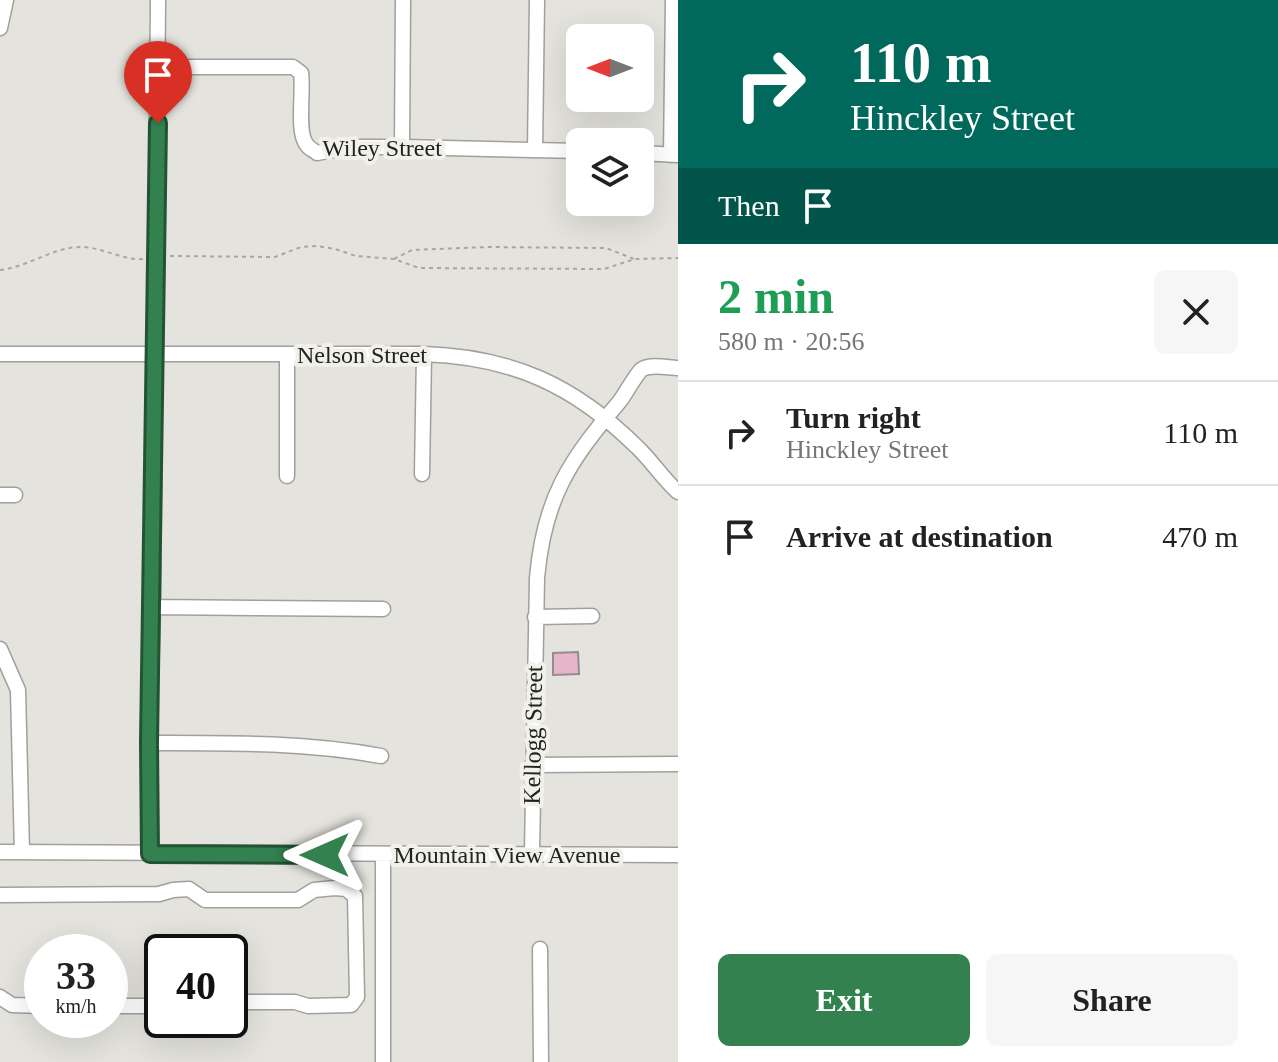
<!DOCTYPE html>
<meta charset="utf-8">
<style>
body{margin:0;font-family:Georgia,serif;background:#f6f6f6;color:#222;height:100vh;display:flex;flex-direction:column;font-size:30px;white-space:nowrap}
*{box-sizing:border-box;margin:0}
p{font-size:26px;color:#767676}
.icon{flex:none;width:44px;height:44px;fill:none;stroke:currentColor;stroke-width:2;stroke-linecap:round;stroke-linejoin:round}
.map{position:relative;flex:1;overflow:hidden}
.details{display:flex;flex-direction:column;background:#fff;width:600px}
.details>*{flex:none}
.hud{background:#00695c;color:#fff;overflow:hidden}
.needle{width:52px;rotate:270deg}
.fabs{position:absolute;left:566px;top:24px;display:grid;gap:16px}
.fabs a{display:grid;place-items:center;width:88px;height:88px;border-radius:12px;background:#fff;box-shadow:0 8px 32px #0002;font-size:40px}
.speed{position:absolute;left:24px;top:934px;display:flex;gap:16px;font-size:40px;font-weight:700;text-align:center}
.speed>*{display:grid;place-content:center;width:104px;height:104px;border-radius:50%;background:#fff;box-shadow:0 8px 32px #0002;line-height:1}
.speed small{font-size:20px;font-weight:400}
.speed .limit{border:4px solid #111;border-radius:12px;background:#fff;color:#111}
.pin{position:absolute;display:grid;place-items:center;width:68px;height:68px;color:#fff;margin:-82px -34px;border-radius:50% 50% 50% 0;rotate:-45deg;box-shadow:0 0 8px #0007}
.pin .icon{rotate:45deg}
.me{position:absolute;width:88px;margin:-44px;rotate:270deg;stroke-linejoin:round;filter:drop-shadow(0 0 6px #0008)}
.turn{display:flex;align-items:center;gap:28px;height:168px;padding:0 40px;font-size:36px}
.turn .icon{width:104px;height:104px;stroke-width:2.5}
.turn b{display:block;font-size:56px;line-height:68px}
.then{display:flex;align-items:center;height:76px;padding:0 40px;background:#0003;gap:16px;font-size:30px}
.round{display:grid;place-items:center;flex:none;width:84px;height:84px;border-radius:12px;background:#f6f6f6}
.headline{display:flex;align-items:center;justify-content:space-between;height:136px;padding:0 40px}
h1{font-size:48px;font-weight:800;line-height:60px;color:#1e9e55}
.primary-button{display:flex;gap:16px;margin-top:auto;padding:16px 40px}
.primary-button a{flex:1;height:92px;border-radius:12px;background:#348150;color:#fff;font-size:32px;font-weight:800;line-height:92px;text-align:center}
.primary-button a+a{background:#f6f6f6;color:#222}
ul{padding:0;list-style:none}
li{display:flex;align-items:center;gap:24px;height:104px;padding:0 40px;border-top:2px solid #e0e0e0}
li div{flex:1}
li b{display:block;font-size:30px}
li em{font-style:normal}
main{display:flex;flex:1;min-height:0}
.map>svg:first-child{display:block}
.building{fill:#e5b6c9;stroke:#938d8f;stroke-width:2}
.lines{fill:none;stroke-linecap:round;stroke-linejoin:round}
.minor-casing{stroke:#a1a09a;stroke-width:17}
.path{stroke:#a8a8a3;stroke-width:2;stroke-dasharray:4 4;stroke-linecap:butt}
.minor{stroke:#fff;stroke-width:14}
.route-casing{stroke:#225434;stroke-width:20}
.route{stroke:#348150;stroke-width:14}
.labels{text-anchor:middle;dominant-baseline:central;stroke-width:8;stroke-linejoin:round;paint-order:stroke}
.street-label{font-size:24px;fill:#22221f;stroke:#f1f0ea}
</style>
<main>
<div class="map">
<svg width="678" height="1062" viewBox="0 0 678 1062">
<rect width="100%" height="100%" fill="#e4e3dd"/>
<path class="building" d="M 578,652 L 579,674 L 553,675 L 553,653 Z"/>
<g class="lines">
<g class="minor-casing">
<path id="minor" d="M 0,28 L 6,0
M 159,67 L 293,67 L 301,73 C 304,91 296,133 307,145 C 309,149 314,150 317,153 L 350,147 L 402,147 L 580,151
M 402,147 L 403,0
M 535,150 L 537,0
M 640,153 L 678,155
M 671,155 L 673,0
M 0,354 L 424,354 C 512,357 574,385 637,447 C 652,461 663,479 678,492
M 287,355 L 287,476
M 422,474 L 424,354
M 0,495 L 15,495
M 153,607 L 383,609
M 535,617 L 592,616
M 0,649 L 18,690 L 22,852
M 149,743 C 227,743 304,742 381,756
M 532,765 L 678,764
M 0,852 L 678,855
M 532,852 L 537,578 C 544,498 569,461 620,401 C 626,393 635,376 641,370 C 650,363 668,368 678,368
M 150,854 L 149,743 L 153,607 L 158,0
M 0,895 L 159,894 L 173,890 L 189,889 L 205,900 L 298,900 L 314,890 L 335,888 L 346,889 L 355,896 L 357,997 L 351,1005 L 308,1006 L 295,1002 L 230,1002
M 540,949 L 541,1062
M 0,997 L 12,1005 L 42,1006
M 110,1006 L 162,1006
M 383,1062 L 383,855"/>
</g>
<path class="path" d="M 170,256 L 275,257 L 301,247 L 317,246 L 335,249 L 356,256 L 394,259 L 419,268 L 604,269 L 635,259 L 678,258
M 394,259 L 412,250 L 487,247 L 606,248 L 634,259
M 0,270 C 28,267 53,247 81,247 C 103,247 123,261 144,259"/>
<use href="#minor" class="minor"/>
</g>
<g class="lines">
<g class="route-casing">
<path id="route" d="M 158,123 L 149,743 L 150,854 L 325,855"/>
</g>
<use href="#route" class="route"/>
</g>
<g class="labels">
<g class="street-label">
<text x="382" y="148">Wiley Street</text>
<text x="362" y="355">Nelson Street</text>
<text transform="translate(533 735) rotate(-89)">Kellogg Street</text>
<text x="507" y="855">Mountain View Avenue</text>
</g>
</g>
</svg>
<div class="fabs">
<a><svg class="needle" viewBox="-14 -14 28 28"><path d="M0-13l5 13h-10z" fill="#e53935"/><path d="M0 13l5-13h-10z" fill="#767676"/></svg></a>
<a><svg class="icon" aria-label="layers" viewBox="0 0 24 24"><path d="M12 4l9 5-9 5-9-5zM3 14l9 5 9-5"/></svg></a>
</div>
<div class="speed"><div>33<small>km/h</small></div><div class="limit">40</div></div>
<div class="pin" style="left:158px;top:123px;background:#d93025"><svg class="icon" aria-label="arrive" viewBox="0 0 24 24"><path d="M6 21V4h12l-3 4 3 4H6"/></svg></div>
<svg class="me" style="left:325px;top:855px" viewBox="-20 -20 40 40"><path d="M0-17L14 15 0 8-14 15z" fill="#348150" stroke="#fff" stroke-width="4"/></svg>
</div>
<section class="details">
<div class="hud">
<div class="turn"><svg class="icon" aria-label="right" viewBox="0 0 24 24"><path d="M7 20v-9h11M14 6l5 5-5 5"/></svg><div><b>110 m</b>Hinckley Street</div></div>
<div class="then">Then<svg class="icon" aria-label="arrive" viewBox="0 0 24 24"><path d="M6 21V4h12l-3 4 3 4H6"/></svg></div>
</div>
<div class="headline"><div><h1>2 min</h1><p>580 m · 20:56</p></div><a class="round"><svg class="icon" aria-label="close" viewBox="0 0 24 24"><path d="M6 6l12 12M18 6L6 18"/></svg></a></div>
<ul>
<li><svg class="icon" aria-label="right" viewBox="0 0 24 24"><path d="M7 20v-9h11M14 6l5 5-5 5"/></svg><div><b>Turn right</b><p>Hinckley Street</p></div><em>110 m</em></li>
<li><svg class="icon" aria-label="arrive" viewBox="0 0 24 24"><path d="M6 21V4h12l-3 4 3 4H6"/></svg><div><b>Arrive at destination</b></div><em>470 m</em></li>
</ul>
<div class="primary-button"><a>Exit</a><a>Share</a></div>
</section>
</main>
